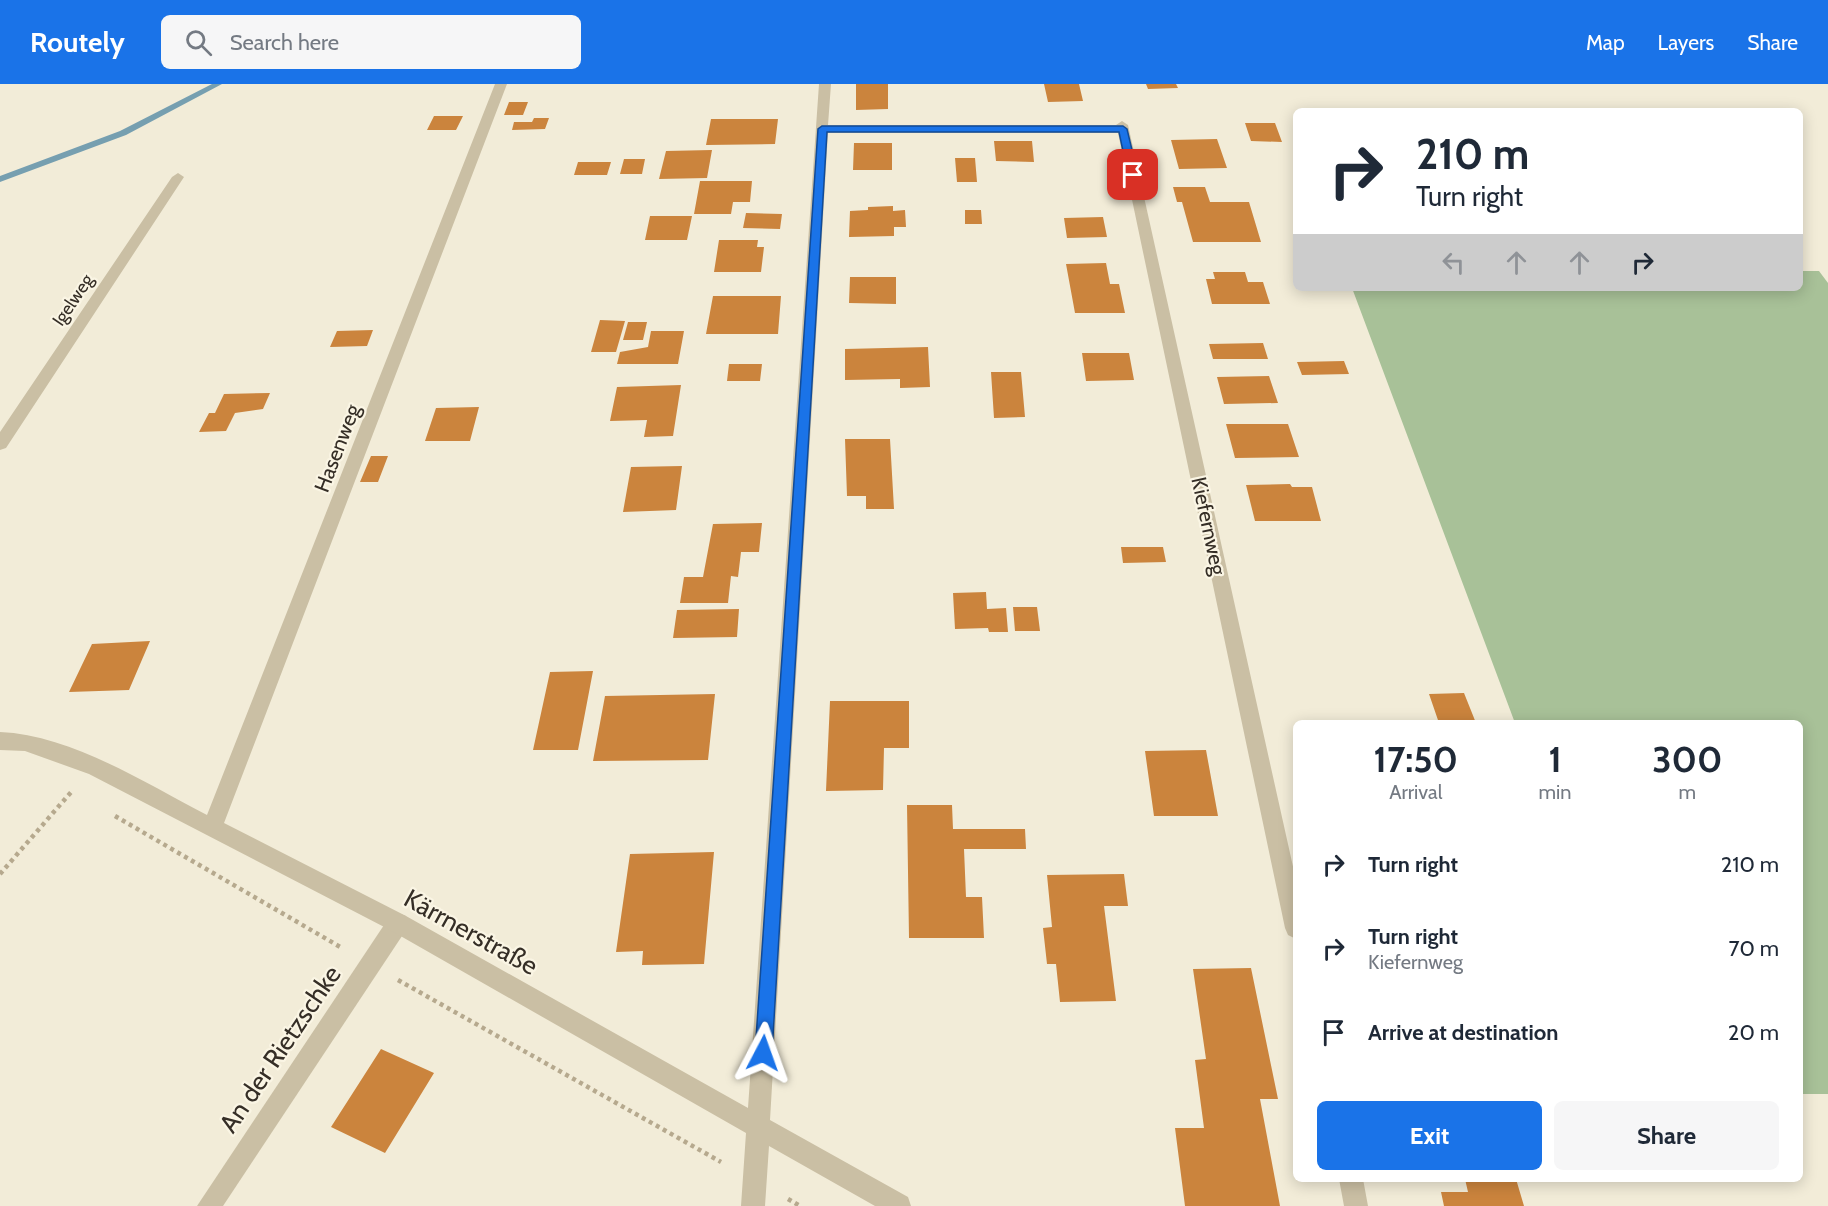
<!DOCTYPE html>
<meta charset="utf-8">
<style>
body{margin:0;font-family:Cabin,sans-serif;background:#f6f6f7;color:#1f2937;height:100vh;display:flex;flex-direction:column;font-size:22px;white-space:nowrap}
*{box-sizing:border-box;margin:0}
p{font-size:20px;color:#747a83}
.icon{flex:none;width:33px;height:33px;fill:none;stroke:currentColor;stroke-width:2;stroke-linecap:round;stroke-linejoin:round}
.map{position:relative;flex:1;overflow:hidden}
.sheet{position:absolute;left:1293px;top:636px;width:510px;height:462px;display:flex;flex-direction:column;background:#fff;border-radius:9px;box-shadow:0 3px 15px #0003}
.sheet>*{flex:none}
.banner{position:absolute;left:1293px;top:24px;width:510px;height:183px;border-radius:9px;box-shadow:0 3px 15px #0003;background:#fff;color:#1f2937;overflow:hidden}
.pin{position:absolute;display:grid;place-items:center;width:51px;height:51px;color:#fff;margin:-26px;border-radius:12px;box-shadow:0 3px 9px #0006}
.me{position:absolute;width:66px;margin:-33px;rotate:4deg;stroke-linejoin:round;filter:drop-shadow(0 0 4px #0008)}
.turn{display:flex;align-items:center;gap:21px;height:126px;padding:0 24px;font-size:27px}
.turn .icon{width:78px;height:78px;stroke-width:2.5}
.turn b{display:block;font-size:42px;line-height:51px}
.lanes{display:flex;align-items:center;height:57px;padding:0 24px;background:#0003;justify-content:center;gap:30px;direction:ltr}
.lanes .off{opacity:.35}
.eta{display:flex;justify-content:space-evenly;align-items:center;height:102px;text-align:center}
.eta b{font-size:36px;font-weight:700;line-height:42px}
.action{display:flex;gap:12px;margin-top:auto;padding:12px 24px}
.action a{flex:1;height:69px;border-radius:9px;background:#1a73e8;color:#fff;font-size:24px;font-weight:700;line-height:69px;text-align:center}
.action a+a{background:#f6f6f7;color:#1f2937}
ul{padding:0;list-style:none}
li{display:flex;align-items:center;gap:18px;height:84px;padding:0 24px}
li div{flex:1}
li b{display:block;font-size:22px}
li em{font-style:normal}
header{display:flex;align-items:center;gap:36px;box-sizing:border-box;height:84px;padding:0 30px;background:#1a73e8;color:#fff}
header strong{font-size:28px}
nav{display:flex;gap:33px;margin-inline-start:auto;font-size:21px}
.search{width:420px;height:54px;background:#f6f6f7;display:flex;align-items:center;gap:15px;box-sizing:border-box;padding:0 21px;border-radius:9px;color:#747a83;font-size:22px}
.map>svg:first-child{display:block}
.green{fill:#a8c198}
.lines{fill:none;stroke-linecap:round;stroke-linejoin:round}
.stream{fill:#769fb0;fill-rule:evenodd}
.building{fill:#cb843d}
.path{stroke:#b6a98e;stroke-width:4.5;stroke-dasharray:4 4;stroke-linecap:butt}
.lane{fill:#cabfa4;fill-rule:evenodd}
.street{fill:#cabfa4;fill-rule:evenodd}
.route{fill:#1a73e8;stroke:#114b97;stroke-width:1.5}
.labels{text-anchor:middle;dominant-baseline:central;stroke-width:4.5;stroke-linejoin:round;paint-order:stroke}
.far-street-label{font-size:18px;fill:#352e26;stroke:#faf5e4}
.street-label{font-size:21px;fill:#352e26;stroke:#faf5e4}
.near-street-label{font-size:26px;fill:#352e26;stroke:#faf5e4}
</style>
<header>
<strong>Routely</strong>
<div class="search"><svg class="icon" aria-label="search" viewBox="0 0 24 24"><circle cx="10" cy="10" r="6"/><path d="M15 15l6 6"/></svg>Search here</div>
<nav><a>Map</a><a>Layers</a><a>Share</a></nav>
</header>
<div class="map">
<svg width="1828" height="1122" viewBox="0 0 1828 1122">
<rect width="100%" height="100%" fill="#f2ecd8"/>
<path class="green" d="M 1800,187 L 1819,187 L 1828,199 L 1828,1010 L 1800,1010 L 1800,639 L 1515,639 L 1352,204 L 1800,204 Z"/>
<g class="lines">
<path class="stream" d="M 212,0 L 222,0 L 126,51 L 0,98 L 0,92 L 120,47 Z"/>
</g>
<path class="building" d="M 856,0 L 888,0 L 888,25 L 856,26 Z
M 1044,0 L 1079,0 L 1083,17 L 1048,18 Z
M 1146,0 L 1176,0 L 1178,4 L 1148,5 Z
M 509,18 L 528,18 L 523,31 L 504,31 Z
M 434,32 L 463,32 L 456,46 L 427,46 Z
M 534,34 L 549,34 L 545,45 L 512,46 L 514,38 L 532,38 Z
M 711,35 L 778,35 L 775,60 L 706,61 Z
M 1245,39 L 1275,39 L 1282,58 L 1251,57 Z
M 1217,55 L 1227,84 L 1179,85 L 1171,56 Z
M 994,57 L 1032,57 L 1034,78 L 996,77 Z
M 854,59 L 892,59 L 892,86 L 853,86 Z
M 712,66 L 707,94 L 659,95 L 666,67 Z
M 955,74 L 975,74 L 977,98 L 957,98 Z
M 624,75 L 645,75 L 642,90 L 620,90 Z
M 578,78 L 611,78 L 607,91 L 574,91 Z
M 700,97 L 752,97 L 750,118 L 733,118 L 731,130 L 694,130 Z
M 1173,103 L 1205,103 L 1210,118 L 1249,118 L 1261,158 L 1193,158 L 1182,118 L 1177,118 Z
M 893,122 L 893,127 L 905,126 L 906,143 L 894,143 L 894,152 L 849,153 L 850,127 L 868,126 L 868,123 Z
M 965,126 L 981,126 L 982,140 L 965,140 Z
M 746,129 L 782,130 L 780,145 L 743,144 Z
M 650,132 L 692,132 L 687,156 L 645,156 Z
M 1103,133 L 1107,153 L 1067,154 L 1064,134 Z
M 719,156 L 758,156 L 757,163 L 764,163 L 761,188 L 714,188 Z
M 1106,179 L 1110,200 L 1119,200 L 1125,229 L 1075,229 L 1066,180 Z
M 1213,188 L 1245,188 L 1248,198 L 1263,198 L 1270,220 L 1212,220 L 1206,195 L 1215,195 Z
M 850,193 L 896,193 L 896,220 L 849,219 Z
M 713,212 L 781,212 L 778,250 L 706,250 Z
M 600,236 L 625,237 L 616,268 L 591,268 Z
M 628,238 L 647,238 L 643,256 L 623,256 Z
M 373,246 L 367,262 L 330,263 L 337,247 Z
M 651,247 L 684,247 L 678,280 L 617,280 L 620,268 L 648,263 Z
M 1263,259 L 1268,275 L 1213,275 L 1209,260 Z
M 928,263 L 930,303 L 900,304 L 900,295 L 845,296 L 845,265 Z
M 1082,269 L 1129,269 L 1134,296 L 1086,297 Z
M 1344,277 L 1349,290 L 1302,291 L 1297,278 Z
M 729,280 L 762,280 L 760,297 L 727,297 Z
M 991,288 L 1021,288 L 1025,333 L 994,334 Z
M 1269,292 L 1278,319 L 1224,320 L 1217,293 Z
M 681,301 L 673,352 L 644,353 L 647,336 L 610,337 L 617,303 Z
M 270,309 L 263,325 L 235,329 L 226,347 L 199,348 L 209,329 L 215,329 L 224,310 Z
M 479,323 L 470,357 L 425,357 L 436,324 Z
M 1226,340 L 1288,340 L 1299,373 L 1235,374 Z
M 845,355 L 890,355 L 894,425 L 866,425 L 866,412 L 847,412 Z
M 371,372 L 388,372 L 378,398 L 360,398 Z
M 682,382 L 676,426 L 623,428 L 631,383 Z
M 1290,400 L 1292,403 L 1312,403 L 1321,437 L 1255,437 L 1246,401 Z
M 762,439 L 759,468 L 741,468 L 738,493 L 731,492 L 728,519 L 680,519 L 684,493 L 703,493 L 713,440 Z
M 1121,463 L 1163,463 L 1166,478 L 1123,479 Z
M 986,508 L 987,525 L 1006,524 L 1008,548 L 989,548 L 988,544 L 955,545 L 953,509 Z
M 1013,523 L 1037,523 L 1040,547 L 1015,547 Z
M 739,525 L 737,553 L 673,554 L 677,526 Z
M 150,557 L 129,606 L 69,608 L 92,560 Z
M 593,587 L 578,666 L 533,666 L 550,588 Z
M 1464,609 L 1476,639 L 1439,639 L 1429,610 Z
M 715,610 L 708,676 L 593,677 L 605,612 Z
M 830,617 L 909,617 L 909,664 L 884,664 L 883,706 L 826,707 Z
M 1206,666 L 1218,732 L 1154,732 L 1145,667 Z
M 907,721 L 952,721 L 953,745 L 1025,745 L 1026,765 L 964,765 L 966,813 L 982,813 L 984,854 L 909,854 Z
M 714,768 L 704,880 L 642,881 L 643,867 L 616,868 L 630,770 Z
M 1124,790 L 1128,822 L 1104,822 L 1116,917 L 1060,918 L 1056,880 L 1047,880 L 1043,844 L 1052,843 L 1047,791 Z
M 1251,884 L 1278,1015 L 1260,1015 L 1280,1122 L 1185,1122 L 1175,1044 L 1204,1044 L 1195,976 L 1206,975 L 1193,885 Z
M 381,965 L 434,989 L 385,1069 L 331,1043 Z
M 1465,1095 L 1516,1095 L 1524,1122 L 1444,1122 L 1441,1108 L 1468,1108 Z"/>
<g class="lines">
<path class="path" d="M 115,732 L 342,864
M 0,790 L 72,707
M 398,896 L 721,1078
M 788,1115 L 800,1122"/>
<path class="lane" d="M 398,829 L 406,832 L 409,839 L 406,846 L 223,1122 L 197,1122 L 390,832 Z"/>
<path class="street" d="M 495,0 L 507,0 L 224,739 L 406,832 L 748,1024 L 819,0 L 831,0 L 828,41 L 1116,41 L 1122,37 L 1128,41 L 1296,796 L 1296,855 L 1288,851 L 1285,844 L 1118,49 L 828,49 L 770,1036 L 908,1113 L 911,1122 L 875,1122 L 769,1062 L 765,1122 L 741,1122 L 746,1049 L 390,846 L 89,690 L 25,667 L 0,666 L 0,648 C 71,651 145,699 207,731 Z
M 178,89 L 184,93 L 6,364 L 0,366 L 0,348 L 172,93 Z
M 1339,1095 L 1363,1095 L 1368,1122 L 1344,1122 Z"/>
</g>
<path class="route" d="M 1123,42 L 1127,45 L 1138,91 L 1133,93 L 1128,91 L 1119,48 L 827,48 L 772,969 L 769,975 L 763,978 L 757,975 L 755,969 L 818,45 L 822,42 Z"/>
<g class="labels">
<g class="far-street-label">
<text transform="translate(73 216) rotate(-56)">Igelweg</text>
</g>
<g class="street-label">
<text transform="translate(337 364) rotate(-69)">Hasenweg</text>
<text transform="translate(1209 442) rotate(78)">Kiefernweg</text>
</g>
<g class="near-street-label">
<text transform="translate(471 848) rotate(29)">Kärrnerstraße</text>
<text transform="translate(280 965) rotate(-56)">An der Rietzschke</text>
</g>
</g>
</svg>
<div class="pin" style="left:1133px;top:91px;background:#d93025"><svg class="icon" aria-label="arrive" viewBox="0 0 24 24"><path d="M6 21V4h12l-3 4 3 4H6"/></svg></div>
<svg class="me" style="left:763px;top:969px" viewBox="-20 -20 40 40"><path d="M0-17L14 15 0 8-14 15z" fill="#1a73e8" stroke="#fff" stroke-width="4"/></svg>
<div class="banner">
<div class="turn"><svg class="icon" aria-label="right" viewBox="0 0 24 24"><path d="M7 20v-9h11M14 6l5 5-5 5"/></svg><div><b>210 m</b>Turn right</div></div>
<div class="lanes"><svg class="icon off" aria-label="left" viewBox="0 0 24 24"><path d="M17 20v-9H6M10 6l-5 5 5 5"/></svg><svg class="icon off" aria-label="ahead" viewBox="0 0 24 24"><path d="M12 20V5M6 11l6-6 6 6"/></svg><svg class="icon off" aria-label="ahead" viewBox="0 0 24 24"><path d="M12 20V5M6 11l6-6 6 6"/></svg><svg class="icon" aria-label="right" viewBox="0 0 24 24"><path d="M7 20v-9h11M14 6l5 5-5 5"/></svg></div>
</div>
<section class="sheet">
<div class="eta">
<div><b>17:50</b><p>Arrival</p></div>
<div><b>1</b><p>min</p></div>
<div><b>300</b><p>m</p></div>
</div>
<ul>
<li><svg class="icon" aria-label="right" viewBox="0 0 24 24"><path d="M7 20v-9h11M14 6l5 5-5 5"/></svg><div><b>Turn right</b></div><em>210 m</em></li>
<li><svg class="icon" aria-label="right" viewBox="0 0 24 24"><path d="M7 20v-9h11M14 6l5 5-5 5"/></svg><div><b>Turn right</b><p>Kiefernweg</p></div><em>70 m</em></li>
<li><svg class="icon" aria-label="arrive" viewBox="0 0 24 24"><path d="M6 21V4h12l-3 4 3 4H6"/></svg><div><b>Arrive at destination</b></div><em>20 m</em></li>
</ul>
<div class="action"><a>Exit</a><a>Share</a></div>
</section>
</div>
